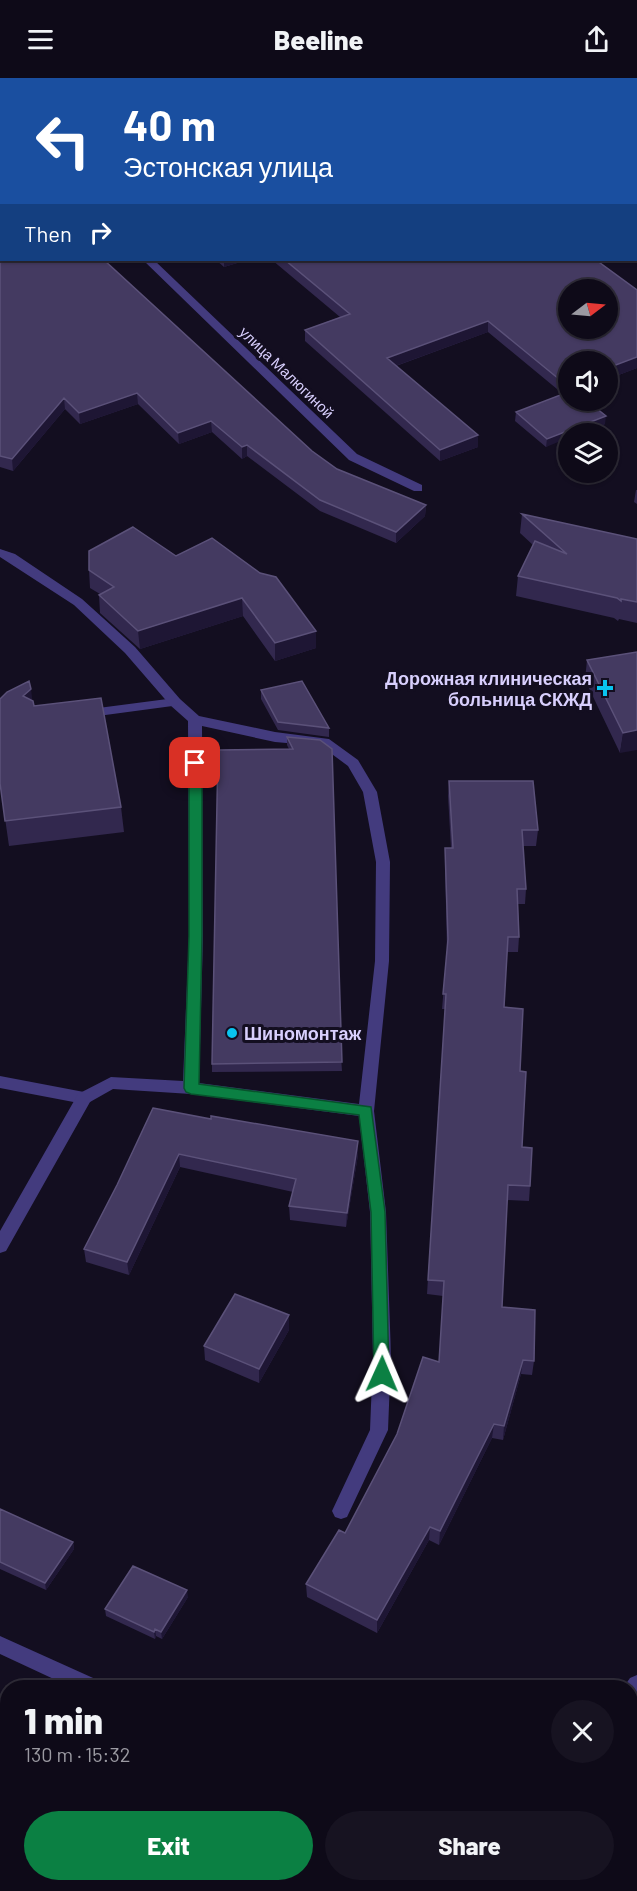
<!DOCTYPE html>
<meta charset="utf-8">
<style>
body{margin:0;font-family:Barlow,sans-serif;background:#171321;color:#f1f3f6;height:100vh;display:flex;flex-direction:column;font-size:22px;white-space:nowrap}
*{box-sizing:border-box;margin:0}
p{font-size:20px;color:#9b9aa2}
.icon{flex:none;width:33px;height:33px;fill:none;stroke:currentColor;stroke-width:2;stroke-linecap:round;stroke-linejoin:round}
.map{position:relative;flex:1;overflow:hidden}
.side{position:absolute;left:0px;top:1602px;width:638px;height:212px;display:flex;flex-direction:column;background:#0e0a18;border-radius:24px 24px 0 0;box-shadow:0 2px 4px #0004,0 0 0 2px #2e2b37}
.side>*{flex:none}
.guide{position:absolute;left:0px;top:0px;width:638px;height:183px;box-shadow:0 2px 4px #0004,0 0 0 2px #2e2b37;background:#1a4fa0;color:#fff;overflow:hidden}
.needle{width:39px;rotate:74deg}
.tools{position:absolute;left:558px;top:201px;display:grid;gap:12px}
.tools a{display:grid;place-items:center;width:60px;height:60px;border-radius:50%;background:#0e0a18;box-shadow:0 2px 4px #0004,0 0 0 2px #2e2b37;font-size:30px}
.pin{position:absolute;display:grid;place-items:center;width:51px;height:51px;color:#fff;margin:-26px;border-radius:12px;box-shadow:0 3px 9px #0006}
.me{position:absolute;width:66px;margin:-33px;rotate:1deg;stroke-linejoin:round;filter:drop-shadow(0 0 4px #0008)}
.turn{display:flex;align-items:center;gap:21px;height:126px;padding:0 24px;font-size:27px}
.turn .icon{width:78px;height:78px;stroke-width:2.5}
.turn b{display:block;font-size:42px;line-height:51px}
.then{display:flex;align-items:center;height:57px;padding:0 24px;background:#0003;gap:12px;font-size:22px}
.round{display:grid;place-items:center;flex:none;width:63px;height:63px;border-radius:32px;background:#171321}
.summary{display:flex;align-items:center;justify-content:space-between;height:102px;padding:0 24px}
h1{font-size:36px;font-weight:800;line-height:45px}
.primary-button{display:flex;gap:12px;margin-top:auto;padding:12px 24px}
.primary-button a{flex:1;height:69px;border-radius:36px;background:#0b8043;color:#fff;font-size:24px;font-weight:800;line-height:69px;text-align:center}
.primary-button a+a{background:#171321;color:#f1f3f6}
header{display:flex;justify-content:space-between;align-items:center;height:78px;padding:0 24px;background:#0e0a18;font-size:27px;font-weight:800}
.map>svg:first-child{display:block}
.lines{fill:none;stroke-linecap:round;stroke-linejoin:round}
.service{fill:#433b7e;fill-rule:evenodd}
.minor{fill:#433b7e;fill-rule:evenodd}
.primary{fill:#cb5bf9;fill-rule:evenodd}
.wall{fill:#32284e}
.shaded-wall{fill:#1e1634}
.building{fill:#443a61;stroke:#5b5179;stroke-width:1.5;fill-rule:evenodd}
.route{fill:#0b8043;stroke:#07532c;stroke-width:1.5}
.poi-dot{fill:#09c4ef;stroke:#130e20;stroke-width:2}
.labels{text-anchor:middle;dominant-baseline:central;stroke-width:6;stroke-linejoin:round;paint-order:stroke}
.far-street-label{font-size:15px;fill:#d8cffd;stroke:#130e20}
.poi-label{font-size:18px;font-weight:bold;fill:#d8cffd;stroke:#130e20;text-anchor:end}
</style>
<header><svg class="icon" aria-label="menu" viewBox="0 0 24 24"><path d="M4 6h16M4 12h16M4 18h16"/></svg>Beeline<svg class="icon" aria-label="share" viewBox="0 0 24 24"><path d="M12 15V3M7 8l5-5 5 5M5 13v7h14v-7"/></svg></header>
<div class="map">
<svg width="637" height="1813" viewBox="0 0 637 1813">
<rect width="100%" height="100%" fill="#130e20"/>
<g class="lines">
<path class="service" d="M 175,620 L 182,624 L 180,627 L 83,640 L 76,636 L 83,632 Z
M 0,998 L 84,1014 L 90,1016 L 92,1020 L 90,1024 L 84,1026 L 0,1010 Z
M 637,1597 L 637,1622 L 630,1625 L 630,1610 L 623,1610 L 630,1600 Z
M 497,1806 L 519,1806 L 516,1813 L 494,1813 Z"/>
<path class="minor" d="M 0,40 L 2,40 L 2,47 L 0,46 Z
M 143,182 L 154,182 L 357,376 L 422,407 L 422,413 L 414,413 L 349,382 Z
M 0,471 L 15,476 L 82,521 L 135,569 L 180,621 L 199,638 L 275,654 L 329,661 L 358,682 L 377,714 L 390,784 L 389,883 L 374,1033 L 386,1134 L 391,1278 L 388,1352 L 347,1439 L 341,1441 L 335,1439 L 332,1433 L 370,1352 L 373,1278 L 370,1134 L 359,1038 L 191,1016 L 113,1011 L 90,1024 L 6,1173 L 0,1175 L 0,1153 L 78,1016 L 111,999 L 183,1003 L 189,858 L 188,643 L 170,627 L 125,575 L 74,527 L 0,479 ZM 202,648 L 275,664 L 321,668 L 348,688 L 363,714 L 376,784 L 375,883 L 359,1026 L 199,1005 L 203,858 Z
M 0,1558 L 102,1604 L 104,1610 L 73,1610 L 0,1576 Z"/>
<path class="primary" d="M 385,0 L 395,0 L 396,2 L 386,2 Z
M 636,175 L 637,175 L 637,182 L 634,182 Z"/>
</g>
<path class="wall" d="M 6,0 L 87,0 L 89,2 L 8,2 Z
M 444,0 L 637,0 L 637,137 L 636,136 L 636,2 L 446,2 Z
M 0,86 L 2,87 L 2,182 L 312,373 L 337,391 L 426,427 L 425,438 L 396,465 L 320,433 L 247,378 L 242,381 L 212,354 L 179,366 L 138,326 L 80,346 L 65,331 L 13,393 L 0,389 Z
M 216,182 L 247,182 L 224,189 Z
M 272,182 L 596,182 L 637,212 L 637,290 L 608,301 L 608,284 L 568,284 L 568,322 L 605,346 L 581,356 L 568,356 L 546,369 L 515,343 L 516,334 L 563,316 L 488,254 L 396,288 L 478,369 L 440,383 L 305,263 L 305,252 L 340,239 Z
M 636,412 L 637,412 L 637,426 L 634,424 Z
M 522,436 L 637,461 L 637,545 L 619,541 L 618,543 L 614,540 L 516,518 L 518,498 L 533,467 L 520,455 Z
M 212,460 L 316,570 L 275,583 L 243,538 L 140,571 L 100,535 L 99,517 L 100,516 L 90,510 L 89,492 L 176,478 Z
M 637,574 L 620,675 L 585,602 L 587,582 Z
M 261,612 L 329,650 L 329,659 L 278,652 L 261,621 Z
M 32,623 L 34,628 L 121,729 L 124,754 L 9,768 L 0,705 Z
M 287,659 L 320,662 L 342,993 L 212,994 L 212,986 L 289,671 L 287,667 Z
M 449,703 L 538,752 L 536,768 L 523,768 L 526,811 L 525,826 L 518,826 L 519,859 L 518,874 L 507,874 L 504,929 L 520,993 L 522,1069 L 530,1108 L 529,1123 L 507,1122 L 502,1229 L 534,1283 L 532,1297 L 521,1296 L 503,1362 L 492,1360 L 439,1467 L 429,1462 L 377,1555 L 307,1519 L 306,1506 L 345,1455 L 439,1284 L 443,1218 L 427,1216 L 445,931 L 442,931 L 447,873 L 445,785 L 445,770 L 451,770 L 448,718 Z
M 153,1030 L 358,1077 L 346,1149 L 290,1142 L 289,1128 L 293,1114 L 180,1089 L 129,1197 L 86,1184 L 84,1171 L 117,1107 Z
M 289,1237 L 289,1252 L 259,1305 L 205,1282 L 204,1268 Z
M 0,1431 L 73,1464 L 74,1471 L 46,1512 L 0,1491 Z
M 188,1519 L 162,1561 L 156,1558 L 155,1561 L 106,1538 L 105,1531 Z
M 8,1672 L 8,1745 L 0,1741 L 0,1683 Z
M 121,1806 L 238,1806 L 234,1813 L 133,1813 Z"/>
<path class="shaded-wall" d="M 224,182 L 247,182 L 224,189 Z
M 488,243 L 488,254 L 387,291 L 387,280 Z
M 637,279 L 637,290 L 608,301 L 608,290 Z
M 568,305 L 568,316 L 564,317 L 565,306 Z
M 137,315 L 138,326 L 80,346 L 79,335 Z
M 64,320 L 65,331 L 13,393 L 12,381 Z
M 606,338 L 605,346 L 581,356 L 568,356 L 568,360 L 546,369 L 547,361 Z
M 211,343 L 212,354 L 179,366 L 178,355 Z
M 478,357 L 478,369 L 440,383 L 440,372 Z
M 247,367 L 247,378 L 242,381 L 242,369 Z
M 426,427 L 425,438 L 396,465 L 396,454 Z
M 242,520 L 243,538 L 140,571 L 138,553 Z
M 316,553 L 316,570 L 275,583 L 275,565 Z
M 31,611 L 34,636 L 23,618 Z
M 637,652 L 637,672 L 620,675 L 623,655 Z
M 358,1063 L 358,1077 L 346,1149 L 347,1135 Z
M 179,1076 L 180,1089 L 129,1197 L 127,1184 Z
M 289,1237 L 289,1252 L 259,1305 L 259,1291 Z
M 523,1282 L 521,1296 L 503,1362 L 504,1348 Z
M 494,1346 L 492,1360 L 439,1467 L 440,1453 Z
M 430,1449 L 429,1462 L 377,1555 L 377,1542 Z
M 73,1464 L 74,1471 L 46,1512 L 45,1505 Z
M 187,1512 L 188,1519 L 162,1561 L 161,1554 Z
M 155,1551 L 156,1558 L 155,1561 L 154,1554 Z
M 231,1806 L 238,1806 L 234,1813 L 227,1813 Z
M 603,1806 L 606,1806 L 601,1813 L 599,1813 Z"/>
<path class="building" d="M 18,0 L 87,0 L 89,2 L 19,2 Z
M 202,0 L 358,0 L 360,2 L 203,2 Z
M 460,0 L 637,0 L 637,125 L 636,124 L 636,2 L 462,2 Z
M 0,86 L 2,87 L 2,142 L 0,141 Z
M 2,147 L 2,182 L 104,182 L 312,373 L 337,391 L 426,427 L 396,454 L 320,422 L 247,367 L 242,369 L 211,343 L 178,355 L 137,315 L 79,335 L 64,320 L 12,381 L 0,378 L 0,151 Z
M 285,182 L 596,182 L 637,212 L 637,279 L 608,290 L 608,284 L 568,284 L 568,305 L 565,306 L 488,243 L 387,280 L 478,357 L 440,372 L 305,252 L 350,236 ZM 568,212 L 608,212 L 608,250 L 568,250 Z
M 568,314 L 568,322 L 586,322 L 606,338 L 547,361 L 516,334 Z
M 522,436 L 637,461 L 637,524 L 621,521 L 621,523 L 617,520 L 518,498 L 535,463 L 567,476 Z
M 133,449 L 176,478 L 212,460 L 260,495 L 276,499 L 316,553 L 275,565 L 242,520 L 138,553 L 99,517 L 114,509 L 89,492 L 89,473 Z
M 637,574 L 637,652 L 623,655 L 587,582 Z
M 29,603 L 31,611 L 23,618 L 33,623 L 34,628 L 101,620 L 121,729 L 5,743 L 0,705 L 0,621 L 7,614 Z
M 302,603 L 329,650 L 278,644 L 261,612 Z
M 287,659 L 320,662 L 332,671 L 342,984 L 212,986 L 218,672 L 293,671 Z
M 449,703 L 533,703 L 538,752 L 522,752 L 526,811 L 517,811 L 519,859 L 508,859 L 504,929 L 523,931 L 520,993 L 526,994 L 522,1069 L 532,1070 L 530,1108 L 508,1107 L 502,1229 L 535,1232 L 534,1283 L 523,1282 L 504,1348 L 494,1346 L 440,1453 L 430,1449 L 377,1542 L 306,1506 L 339,1452 L 345,1455 L 397,1356 L 423,1279 L 439,1284 L 444,1203 L 428,1202 L 446,916 L 443,916 L 448,861 L 445,770 L 453,770 Z
M 153,1030 L 211,1041 L 211,1038 L 358,1063 L 347,1135 L 289,1128 L 296,1101 L 179,1076 L 127,1184 L 84,1171 L 117,1107 Z
M 235,1216 L 289,1237 L 259,1291 L 204,1268 Z
M 0,1431 L 73,1464 L 45,1505 L 0,1484 Z
M 133,1488 L 187,1512 L 161,1554 L 155,1551 L 154,1554 L 105,1531 Z
M 263,1604 L 275,1610 L 261,1610 Z
M 8,1672 L 8,1735 L 0,1731 L 0,1683 Z
M 139,1806 L 231,1806 L 227,1813 L 151,1813 Z
M 523,1806 L 603,1806 L 599,1813 L 519,1813 Z"/>
<path class="route" d="M 195,681 L 202,685 L 202,858 L 199,1006 L 371,1029 L 385,1134 L 389,1296 L 387,1301 L 382,1303 L 376,1301 L 374,1296 L 371,1134 L 359,1037 L 191,1016 L 186,1014 L 184,1010 L 189,858 L 189,685 Z"/>
<g class="poi-dot">
<path d="M602 601h6v6h6v6h-6v6h-6v-6h-6v-6h6z"/>
<circle cx="232" cy="955" r="6"/>
</g>
<g class="labels">
<g class="far-street-label">
<text transform="translate(287 294) rotate(44)">улица Малюгиной</text>
</g>
<g class="poi-label">
<text x="592" y="600">Дорожная клиническая<tspan x="592" dy="21">больница СКЖД</tspan></text>
<text x="244" y="955" text-anchor="start">Шиномонтаж</text>
</g>
</g>
</svg>
<div class="tools">
<a><svg class="needle" viewBox="-14 -14 28 28"><path d="M0-13l5 13h-10z" fill="#e53935"/><path d="M0 13l5-13h-10z" fill="#9b9aa2"/></svg></a>
<a><svg class="icon" aria-label="sound" viewBox="0 0 24 24"><path d="M4 9h4l5-4v14l-5-4H4zM17 9q2 3 0 6"/></svg></a>
<a><svg class="icon" aria-label="layers" viewBox="0 0 24 24"><path d="M12 4l9 5-9 5-9-5zM3 14l9 5 9-5"/></svg></a>
</div>
<div class="pin" style="left:195px;top:685px;background:#d93025"><svg class="icon" aria-label="arrive" viewBox="0 0 24 24"><path d="M6 21V4h12l-3 4 3 4H6"/></svg></div>
<svg class="me" style="left:382px;top:1296px" viewBox="-20 -20 40 40"><path d="M0-17L14 15 0 8-14 15z" fill="#0b8043" stroke="#fff" stroke-width="4"/></svg>
<div class="guide">
<div class="turn"><svg class="icon" aria-label="left" viewBox="0 0 24 24"><path d="M17 20v-9H6M10 6l-5 5 5 5"/></svg><div><b>40 m</b>Эстонская улица</div></div>
<div class="then">Then<svg class="icon" aria-label="right" viewBox="0 0 24 24"><path d="M7 20v-9h11M14 6l5 5-5 5"/></svg></div>
</div>
<section class="side">
<div class="summary"><div><h1>1 min</h1><p>130 m · 15:32</p></div><a class="round"><svg class="icon" aria-label="close" viewBox="0 0 24 24"><path d="M6 6l12 12M18 6L6 18"/></svg></a></div>
<div class="primary-button"><a>Exit</a><a>Share</a></div>
</section>
</div>
